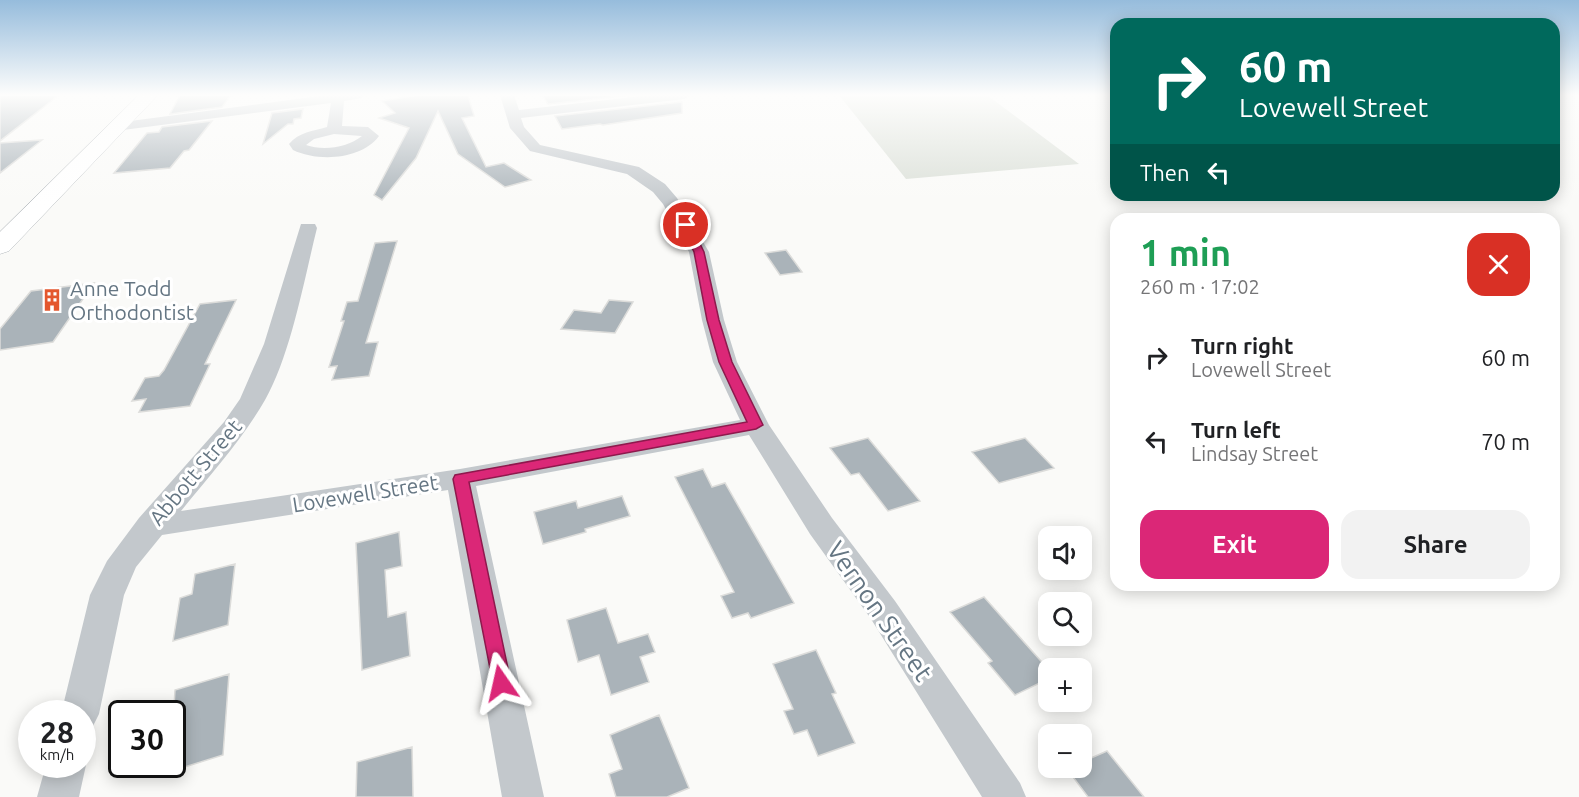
<!DOCTYPE html>
<meta charset="utf-8">
<style>
body{margin:0;font-family:Ubuntu,sans-serif;background:#f2f2f2;color:#202124;height:100vh;display:flex;flex-direction:column;font-size:22px;white-space:nowrap}
*{box-sizing:border-box;margin:0}
p{font-size:20px;color:#757577}
.icon{flex:none;width:33px;height:33px;fill:none;stroke:currentColor;stroke-width:2;stroke-linecap:round;stroke-linejoin:round}
.map{position:relative;flex:1;overflow:hidden}
.drawer{position:absolute;left:1110px;top:213px;width:450px;height:378px;display:flex;flex-direction:column;background:#fff;border-radius:18px;box-shadow:0 3px 15px #0003}
.drawer>*{flex:none}
.hud{position:absolute;left:1110px;top:18px;width:450px;height:183px;border-radius:18px;box-shadow:0 3px 15px #0003;background:#00695c;color:#fff;overflow:hidden}
.controls{position:absolute;left:1038px;top:526px;display:grid;gap:12px}
.controls a{display:grid;place-items:center;width:54px;height:54px;border-radius:12px;background:#fff;box-shadow:0 3px 15px #0003;font-size:30px}
.speed{position:absolute;left:18px;top:700px;display:flex;gap:12px;font-size:30px;font-weight:700;text-align:center}
.speed>*{display:grid;place-content:center;width:78px;height:78px;border-radius:50%;background:#fff;box-shadow:0 3px 15px #0003;line-height:1}
.speed small{font-size:15px;font-weight:400}
.speed .limit{border:3px solid #111;border-radius:9px;background:#fff;color:#111}
.pin{position:absolute;display:grid;place-items:center;width:51px;height:51px;color:#fff;margin:-26px;border:3px solid #fff;border-radius:50%;box-shadow:0 2px 6px #0007}
.me{position:absolute;width:66px;margin:-33px;rotate:349deg;stroke-linejoin:round;filter:drop-shadow(0 0 4px #0008)}
.turn{display:flex;align-items:center;gap:21px;height:126px;padding:0 30px;font-size:27px}
.turn .icon{width:78px;height:78px;stroke-width:2.5}
.turn b{display:block;font-size:42px;line-height:51px}
.then{display:flex;align-items:center;height:57px;padding:0 30px;background:#0003;gap:12px;font-size:22px}
.round{display:grid;place-items:center;flex:none;width:63px;height:63px;border-radius:18px;background:#f2f2f2}
.overview{display:flex;align-items:center;justify-content:space-between;height:102px;padding:0 30px}
h1{font-size:36px;font-weight:700;line-height:45px;color:#1e9e55}
.button{display:flex;gap:12px;margin-top:auto;padding:12px 30px}
.button a{flex:1;height:69px;border-radius:18px;background:#db2777;color:#fff;font-size:24px;font-weight:700;line-height:69px;text-align:center}
.button a+a{background:#f2f2f2;color:#202124}
ul{padding:0;list-style:none}
li{display:flex;align-items:center;gap:18px;height:84px;padding:0 30px}
li div{flex:1}
li b{display:block;font-size:22px}
li em{font-style:normal}
.map>svg:first-child{display:block}
.green{fill:#dadfd7}
.building{fill:#aab3b9;stroke:#dcdcda;stroke-width:1.5}
.lines{fill:none;stroke-linecap:round;stroke-linejoin:round}
.primary-casing{stroke:#b5babe;stroke-width:1}
.minor{fill:#c3c8cc;fill-rule:evenodd}
.primary{fill:#fff;fill-rule:evenodd}
.route{fill:#db2777;stroke:#8e194d;stroke-width:1.5}
.labels{text-anchor:middle;dominant-baseline:central;stroke-width:6;stroke-linejoin:round;paint-order:stroke}
.poi-label{font-size:21px;fill:#657683;stroke:#fff;text-anchor:start}
.street-label{font-size:21px;fill:#657683;stroke:#fff}
.near-street-label{font-size:26px;fill:#657683;stroke:#fff}
</style>
<div class="map">
<svg width="1579" height="797" viewBox="0 0 1579 797">
<rect width="100%" height="100%" fill="#fafaf8"/>
<path class="green" d="M 839,95 L 987,95 L 1079,164 L 906,179 Z"/>
<path class="building" d="M 0,95 L 59,95 L 0,141 Z
M 180,95 L 231,95 L 222,107 L 170,114 Z
M 418,95 L 468,95 L 474,116 L 462,118 L 486,167 L 504,163 L 531,180 L 505,187 L 458,154 L 438,111 L 416,158 L 382,200 L 374,195 L 409,128 L 379,118 L 395,113 L 382,101 Z
M 542,95 L 632,95 L 548,104 Z
M 682,102 L 682,113 L 603,125 L 600,124 L 562,129 L 555,116 Z
M 303,109 L 301,118 L 294,119 L 293,124 L 288,124 L 263,144 L 272,113 Z
M 212,121 L 189,150 L 184,151 L 170,168 L 114,173 L 147,133 L 159,132 L 162,127 Z
M 42,140 L 0,173 L 0,143 Z
M 397,241 L 366,343 L 378,342 L 369,376 L 332,380 L 337,366 L 329,367 L 344,321 L 341,321 L 347,302 L 358,301 L 375,243 Z
M 786,250 L 802,272 L 780,275 L 765,253 Z
M 94,283 L 53,342 L 0,350 L 0,329 L 31,291 Z
M 236,300 L 205,364 L 210,364 L 190,406 L 139,412 L 146,399 L 132,401 L 145,378 L 159,376 L 164,370 L 200,304 Z
M 609,300 L 633,302 L 615,333 L 561,329 L 574,310 L 601,313 Z
M 868,438 L 920,501 L 888,511 L 859,473 L 851,475 L 830,448 Z
M 1025,438 L 1054,468 L 999,483 L 972,452 Z
M 703,469 L 712,487 L 725,483 L 794,603 L 751,618 L 748,613 L 732,618 L 721,596 L 734,592 L 675,477 Z
M 622,496 L 630,516 L 585,529 L 586,532 L 543,544 L 534,512 L 576,501 L 578,508 Z
M 399,532 L 402,566 L 385,570 L 388,617 L 406,612 L 410,656 L 362,670 L 356,543 Z
M 235,564 L 228,625 L 173,641 L 180,598 L 192,594 L 195,574 Z
M 984,597 L 1048,669 L 1048,679 L 1015,695 L 988,663 L 992,661 L 950,612 Z
M 606,608 L 618,643 L 648,634 L 655,652 L 640,657 L 649,682 L 611,695 L 599,655 L 578,662 L 567,620 Z
M 816,650 L 836,693 L 832,694 L 855,743 L 818,756 L 807,730 L 794,734 L 784,711 L 793,709 L 773,664 Z
M 229,674 L 223,755 L 175,770 L 179,738 L 172,740 L 175,690 Z
M 659,715 L 689,788 L 667,797 L 616,797 L 609,774 L 622,769 L 610,735 Z
M 412,747 L 413,797 L 356,797 L 357,762 Z
M 1107,751 L 1144,797 L 1088,797 L 1067,769 L 1082,768 L 1082,762 Z"/>
<g class="lines">
<g class="primary-casing">
<path id="primary" d="M 139,95 L 158,95 L 9,251 L 0,254 L 0,232 Z"/>
</g>
<path class="minor" d="M 327,95 L 364,95 L 362,98 L 344,101 L 342,126 L 368,127 L 379,136 C 361,160 318,162 293,150 L 289,144 C 299,132 313,131 327,127 L 331,103 L 115,131 L 108,127 L 115,123 ZM 334,134 L 362,136 C 347,148 323,151 306,145 L 314,139 Z
M 500,95 L 514,95 L 519,110 L 651,95 L 691,95 L 684,99 L 521,118 L 524,127 L 540,145 L 639,167 L 665,184 L 677,198 L 709,252 L 724,320 L 737,362 L 769,425 L 832,518 L 895,601 L 1020,783 L 1026,797 L 982,797 L 871,619 L 810,534 L 749,435 L 476,486 L 544,797 L 502,797 L 448,490 L 162,535 L 136,567 L 124,595 L 99,714 L 93,726 L 82,730 L 82,714 L 61,714 L 90,595 L 107,561 L 139,518 L 224,422 L 240,399 L 264,344 L 301,224 L 315,224 L 317,228 C 304,280 291,354 265,400 C 242,440 210,475 181,511 L 460,469 L 740,420 L 713,362 L 702,320 L 689,252 L 663,204 L 653,192 L 627,174 L 530,151 L 510,128 Z
M 82,757 L 86,765 L 79,797 L 37,797 L 46,765 L 82,765 Z"/>
<use href="#primary" class="primary"/>
</g>
<linearGradient id="sky" x2="0" y2="1"><stop stop-color="#96bcdc"/><stop offset="0.46" stop-color="#fdfdfc"/><stop offset="1" stop-color="#fdfdfc" stop-opacity="0"/></linearGradient>
<rect width="1579" height="206" fill="url(#sky)"/>
<path class="route" d="M 686,222 L 691,225 L 704,252 L 719,320 L 732,362 L 763,425 L 756,429 L 469,482 L 511,683 L 508,689 L 501,692 L 494,689 L 453,479 L 455,475 L 747,422 L 719,362 L 707,320 L 694,252 L 681,225 Z"/>
<defs>
<g id="building-bare" transform="scale(1.8)"><path d="M-4-6H4V6H1V3H-1V6H-4ZM-2.5-4.3h1.7v1.8h-1.7ZM.8-4.3h1.7v1.8H.8ZM-2.5-1h1.7V.8h-1.7ZM.8-1h1.7V.8H.8Z" fill="#e4572e" stroke="#fff" stroke-width="2.5" paint-order="stroke"/></g>
</defs>
<g fill-rule="evenodd">
<use href="#building-bare" x="52" y="300"/>
</g>
<g class="labels">
<g class="poi-label">
<text x="70" y="288">Anne Todd<tspan x="70" dy="24">Orthodontist</tspan></text>
</g>
<g class="street-label">
<text transform="translate(195 472) rotate(-50)">Abbott Street</text>
<text transform="translate(365 493) rotate(-9)">Lovewell Street</text>
</g>
<g class="near-street-label">
<text transform="translate(880 611) rotate(55)">Vernon Street</text>
</g>
</g>
</svg>
<div class="controls">
<a><svg class="icon" aria-label="sound" viewBox="0 0 24 24"><path d="M4 9h4l5-4v14l-5-4H4zM17 9q2 3 0 6"/></svg></a>
<a><svg class="icon" aria-label="search" viewBox="0 0 24 24"><circle cx="10" cy="10" r="6"/><path d="M15 15l6 6"/></svg></a>
<a>+</a>
<a>−</a>
</div>
<div class="speed"><div>28<small>km/h</small></div><div class="limit">30</div></div>
<div class="pin" style="left:686px;top:225px;background:#d93025"><svg class="icon" aria-label="arrive" viewBox="0 0 24 24"><path d="M6 21V4h12l-3 4 3 4H6"/></svg></div>
<svg class="me" style="left:501px;top:683px" viewBox="-20 -20 40 40"><path d="M0-17L14 15 0 8-14 15z" fill="#db2777" stroke="#fff" stroke-width="4"/></svg>
<div class="hud">
<div class="turn"><svg class="icon" aria-label="right" viewBox="0 0 24 24"><path d="M7 20v-9h11M14 6l5 5-5 5"/></svg><div><b>60 m</b>Lovewell Street</div></div>
<div class="then">Then<svg class="icon" aria-label="left" viewBox="0 0 24 24"><path d="M17 20v-9H6M10 6l-5 5 5 5"/></svg></div>
</div>
<section class="drawer">
<div class="overview"><div><h1>1 min</h1><p>260 m · 17:02</p></div><a class="round" style="background:#d93025;color:#fff"><svg class="icon" aria-label="close" viewBox="0 0 24 24"><path d="M6 6l12 12M18 6L6 18"/></svg></a></div>
<ul>
<li><svg class="icon" aria-label="right" viewBox="0 0 24 24"><path d="M7 20v-9h11M14 6l5 5-5 5"/></svg><div><b>Turn right</b><p>Lovewell Street</p></div><em>60 m</em></li>
<li><svg class="icon" aria-label="left" viewBox="0 0 24 24"><path d="M17 20v-9H6M10 6l-5 5 5 5"/></svg><div><b>Turn left</b><p>Lindsay Street</p></div><em>70 m</em></li>
</ul>
<div class="button"><a>Exit</a><a>Share</a></div>
</section>
</div>
